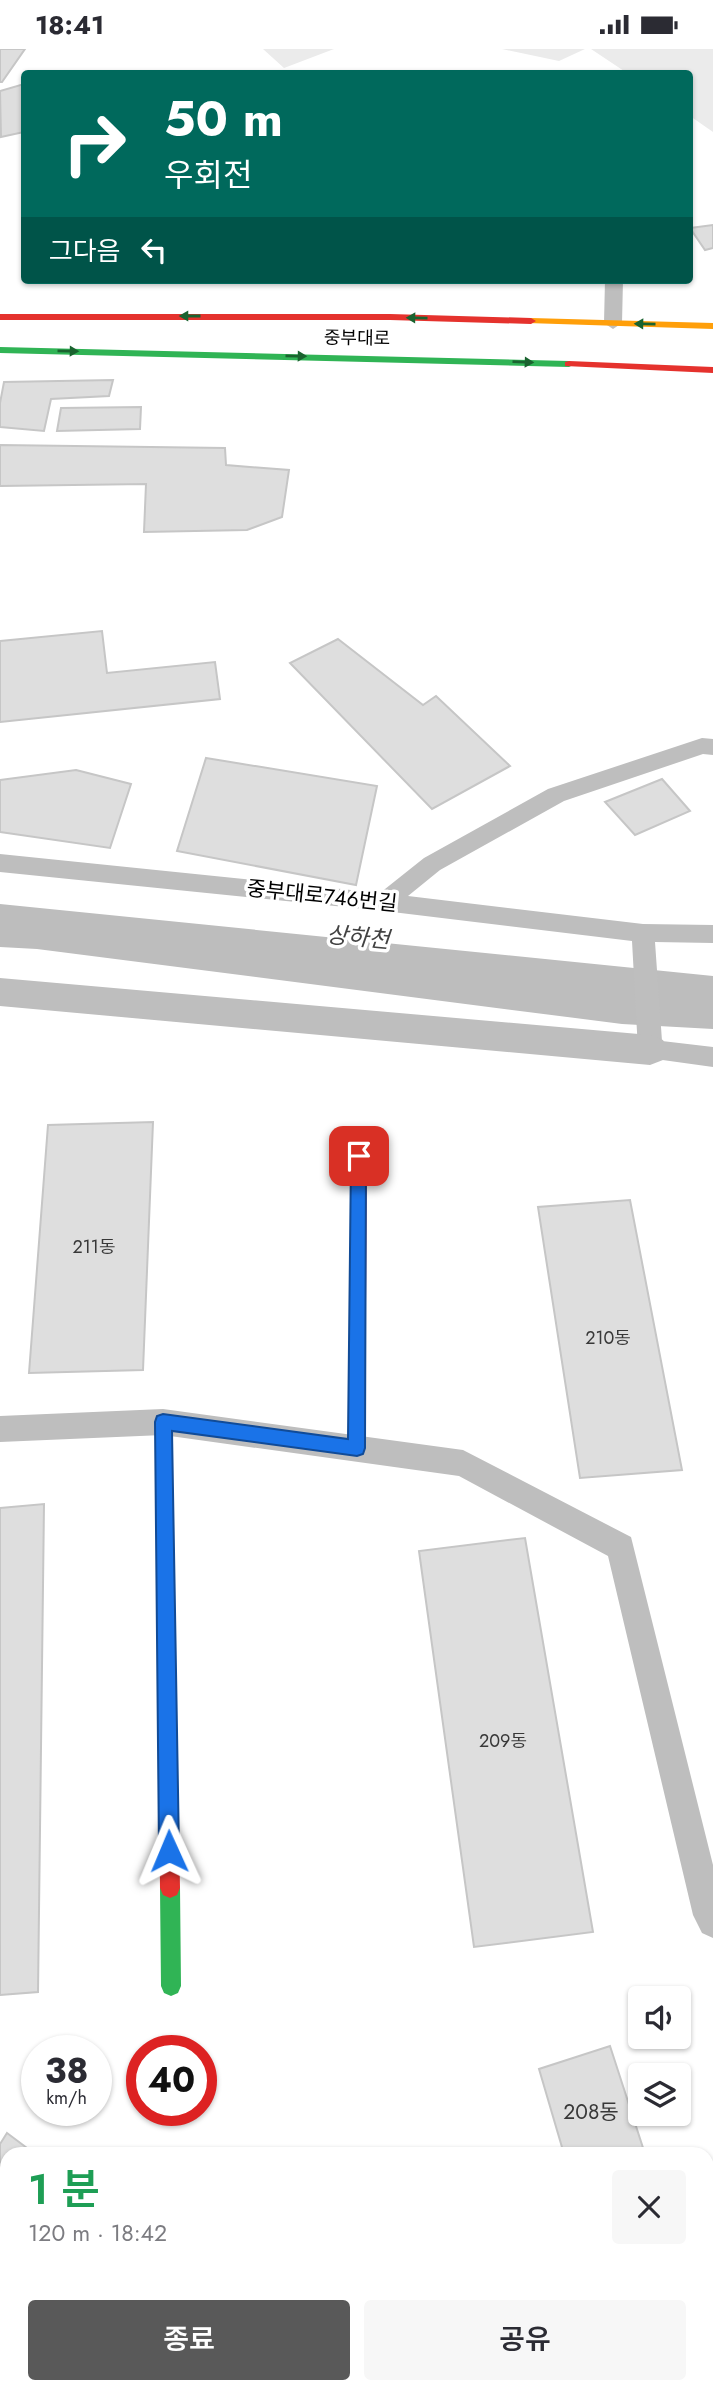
<!DOCTYPE html>
<html lang="ko">
<meta charset="utf-8">
<style>
body{margin:0;font-family:Jost,"Noto Sans KR",sans-serif;background:#f7f7f7;color:#2b2b33;height:100vh;display:flex;flex-direction:column;font-size:26px;white-space:nowrap}
*{box-sizing:border-box;margin:0}
p{font-size:23px;color:#7c7c81}
.icon{flex:none;width:38px;height:38px;fill:none;stroke:currentColor;stroke-width:2;stroke-linecap:round;stroke-linejoin:round}
.map{position:relative;flex:1;overflow:hidden}
.drawer{position:absolute;left:0px;top:2098px;width:714px;height:247px;display:flex;flex-direction:column;background:#fff;border-radius:21px 21px 0 0;box-shadow:0 2px 5px #0004}
.drawer>*{flex:none}
.guide{position:absolute;left:21px;top:21px;width:672px;height:214px;border-radius:7px;box-shadow:0 2px 5px #0004;background:#00695c;color:#fff;overflow:hidden}
.controls{position:absolute;left:628px;top:1937px;display:grid;gap:14px}
.controls a{display:grid;place-items:center;width:63px;height:63px;border-radius:7px;background:#fff;box-shadow:0 2px 5px #0004;font-size:35px}
.speed{position:absolute;left:21px;top:1986px;display:flex;gap:14px;font-size:35px;font-weight:700;text-align:center}
.speed>*{display:grid;place-content:center;width:91px;height:91px;border-radius:50%;background:#fff;box-shadow:0 2px 5px #0004;line-height:1}
.speed small{font-size:18px;font-weight:400}
.speed .limit{border:10px solid #d22;background:#fff;color:#111}
.pin{position:absolute;display:grid;place-items:center;width:60px;height:60px;color:#fff;margin:-30px;border-radius:14px;box-shadow:0 4px 10px #0006}
.me{position:absolute;width:77px;margin:-38px;rotate:359deg;stroke-linejoin:round;filter:drop-shadow(0 0 5px #0008)}
.turn{display:flex;align-items:center;gap:24px;height:147px;padding:0 28px;font-size:32px}
.turn .icon{width:91px;height:91px;stroke-width:2.5}
.turn b{display:block;font-size:49px;line-height:60px}
.then{display:flex;align-items:center;height:66px;padding:0 28px;background:#0003;gap:14px;font-size:26px}
.round{display:grid;place-items:center;flex:none;width:74px;height:74px;border-radius:7px;background:#f7f7f7}
.summary{display:flex;align-items:center;justify-content:space-between;height:119px;padding:0 28px}
h1{font-size:42px;font-weight:600;line-height:52px;color:#1e9e55}
.cta{display:flex;gap:14px;margin-top:auto;padding:14px 28px}
.cta a{flex:1;height:80px;border-radius:7px;background:#595959;color:#fff;font-size:28px;font-weight:600;line-height:80px;text-align:center}
.cta a+a{background:#f7f7f7;color:#2b2b33}
.status{display:flex;justify-content:space-between;align-items:center;height:49px;padding:0 35px;background:#fff;direction:ltr}
.status svg{height:19px;fill:currentColor}
.map>svg:first-child{display:block}
.green{fill:#ebebeb}
.water{fill:#bdbdbd}
.building{fill:#dedede;stroke:#c6c6c6;stroke-width:2}
.lines{fill:none;stroke-linecap:round;stroke-linejoin:round}
.lane{fill:#bebebe;fill-rule:evenodd}
.street{fill:#bebebe;fill-rule:evenodd}
.fast{fill:#30b455;fill-rule:evenodd}
.slow{fill:#ff9f0a;fill-rule:evenodd}
.jam{fill:#e5322d;fill-rule:evenodd}
.oneway{fill:#1a632f}
.route{fill:#1a73e8;stroke:#114b97;stroke-width:2}
.labels{text-anchor:middle;dominant-baseline:central;stroke-width:7;stroke-linejoin:round;paint-order:stroke}
.far-street-label{font-size:18px;fill:#000;stroke:#fff}
.number-label{font-size:18px;fill:#383838}
.street-label{font-size:21px;fill:#000;stroke:#fff}
.near-number-label{font-size:21px;fill:#383838}
.water-label{font-size:23px;font-style:italic;fill:#424242;stroke:#fff}
</style>
<div class="status"><b>18:41</b><svg viewBox="0 0 49 12"><path d="M0 12V9h3v3zM5 12V6h3v6zM10 12V3h3v9zM15 12V0h3v12zM26 1h20v11H26zM47 4h2v5h-2z"/></svg></div>
<div class="map">
<svg width="713" height="2344" viewBox="0 0 713 2344">
<rect width="100%" height="100%" fill="#fff"/>
<path class="green" d="M 263,0 L 334,0 L 284,19 Z
M 502,0 L 585,0 L 559,12 Z
M 591,0 L 713,0 L 713,83 L 690,67 L 690,24 L 627,24 Z"/>
<path class="water" d="M 0,855 L 713,927 L 713,980 L 622,975 L 37,900 L 0,898 Z"/>
<path class="building" d="M 0,0 L 25,0 L 2,33 L 0,33 Z
M 24,35 L 24,83 L 1,88 L 0,42 Z
M 713,176 L 713,199 L 705,201 L 690,179 Z
M 113,331 L 109,347 L 51,350 L 44,382 L 0,378 L 0,354 L 4,333 Z
M 141,358 L 140,380 L 57,382 L 61,359 Z
M 0,396 L 225,399 L 226,416 L 289,421 L 282,468 L 247,481 L 144,483 L 146,435 L 0,437 Z
M 102,582 L 107,624 L 215,613 L 220,650 L 0,673 L 0,592 Z
M 338,590 L 423,656 L 436,647 L 510,717 L 432,760 L 290,614 Z
M 206,709 L 377,737 L 356,836 L 177,802 Z
M 76,721 L 131,735 L 110,799 L 0,783 L 0,731 Z
M 662,730 L 690,762 L 635,786 L 605,753 Z
M 153,1073 L 143,1321 L 29,1324 L 48,1076 Z
M 630,1151 L 682,1421 L 580,1429 L 538,1158 Z
M 44,1455 L 38,1943 L 0,1946 L 0,1459 Z
M 525,1489 L 593,1883 L 474,1898 L 419,1502 Z
M 610,1997 L 645,2105 L 564,2105 L 539,2020 Z
M 7,2084 L 35,2105 L 7,2105 L 7,2338 L 59,2339 L 44,2344 L 0,2344 L 0,2095 Z
M 707,2158 L 713,2161 L 713,2301 L 707,2298 Z"/>
<g class="lines">
<path class="lane" d="M 605,231 L 623,231 L 622,274 L 613,280 L 604,274 Z
M 702,689 L 713,690 L 713,706 L 703,705 L 564,752 L 440,821 L 408,847 L 643,875 L 713,876 L 713,894 L 655,893 L 662,992 L 713,998 L 713,1018 L 641,1008 L 638,1001 L 632,892 L 384,862 L 0,823 L 0,805 L 380,844 L 424,809 L 548,740 Z
M 163,1360 L 463,1401 L 631,1488 L 713,1816 L 713,1889 L 702,1884 L 693,1866 L 608,1507 L 459,1427 L 163,1386 L 0,1393 L 0,1367 Z"/>
<path class="street" d="M 0,929 L 650,986 L 663,991 L 668,1001 L 663,1011 L 650,1016 L 0,957 Z"/>
<path class="fast" d="M 0,298 L 569,312 L 575,315 L 569,318 L 0,304 Z
M 170,1829 L 177,1832 L 180,1839 L 181,1937 L 178,1944 L 171,1947 L 164,1944 L 161,1937 L 160,1839 L 163,1832 Z"/>
<path class="slow" d="M 531,269 L 713,274 L 713,280 L 527,274 L 526,272 Z"/>
<path class="jam" d="M 0,265 L 390,265 L 531,269 L 536,272 L 531,275 L 390,271 L 0,271 Z
M 569,312 L 713,318 L 713,324 L 565,317 L 565,313 Z
M 359,1100 L 364,1102 L 367,1107 L 365,1399 L 363,1405 L 357,1407 L 351,1405 L 349,1399 L 351,1107 L 354,1102 Z
M 163,1365 L 169,1368 L 171,1373 L 180,1839 L 177,1846 L 170,1849 L 163,1846 L 160,1839 L 155,1373 L 157,1368 Z"/>
</g>
<defs><path id="oneway-solid" d="M-6-.8H1V-3.2L6.5 0L1 3.2V.8H-6Z" transform="scale(1.75)"/></defs>
<g class="oneway">
<use href="#oneway-solid" transform="translate(190 267) rotate(-180)"/>
<use href="#oneway-solid" transform="translate(417 269) rotate(-179)"/>
<use href="#oneway-solid" transform="translate(645 275) rotate(-179)"/>
<use href="#oneway-solid" transform="translate(68 302) rotate(1)"/>
<use href="#oneway-solid" transform="translate(296 307) rotate(1)"/>
<use href="#oneway-solid" transform="translate(523 313) rotate(2)"/>
</g>
<path class="route" d="M 359,1100 L 366,1107 L 365,1399 L 363,1405 L 357,1407 L 172,1382 L 179,1802 L 176,1809 L 169,1812 L 162,1809 L 159,1802 L 155,1373 L 157,1367 L 163,1365 L 348,1390 L 351,1107 Z"/>
<g class="labels">
<g class="far-street-label">
<text transform="translate(357 289) rotate(1)">중부대로</text>
</g>
<g class="number-label">
<text x="94" y="1198">211동</text>
<text x="608" y="1289">210동</text>
<text x="503" y="1692">209동</text>
</g>
<g class="street-label">
<text transform="translate(322 847) rotate(6)">중부대로746번길</text>
</g>
<g class="near-number-label">
<text x="591" y="2063">208동</text>
</g>
<g class="water-label">
<text transform="translate(358 888) rotate(5)">상하천</text>
</g>
</g>
</svg>
<div class="controls">
<a><svg class="icon" aria-label="sound" viewBox="0 0 24 24"><path d="M4 9h4l5-4v14l-5-4H4zM17 9q2 3 0 6"/></svg></a>
<a><svg class="icon" aria-label="layers" viewBox="0 0 24 24"><path d="M12 4l9 5-9 5-9-5zM3 14l9 5 9-5"/></svg></a>
</div>
<div class="speed"><div>38<small>km/h</small></div><div class="limit">40</div></div>
<div class="pin" style="left:359px;top:1107px;background:#d93025"><svg class="icon" aria-label="arrive" viewBox="0 0 24 24"><path d="M6 21V4h12l-3 4 3 4H6"/></svg></div>
<svg class="me" style="left:169px;top:1802px" viewBox="-20 -20 40 40"><path d="M0-17L14 15 0 8-14 15z" fill="#1a73e8" stroke="#fff" stroke-width="4"/></svg>
<div class="guide">
<div class="turn"><svg class="icon" aria-label="right" viewBox="0 0 24 24"><path d="M7 20v-9h11M14 6l5 5-5 5"/></svg><div><b>50 m</b>우회전</div></div>
<div class="then">그다음<svg class="icon" aria-label="left" viewBox="0 0 24 24"><path d="M17 20v-9H6M10 6l-5 5 5 5"/></svg></div>
</div>
<section class="drawer">
<div class="summary"><div><h1>1 분</h1><p>120 m · 18:42</p></div><a class="round"><svg class="icon" aria-label="close" viewBox="0 0 24 24"><path d="M6 6l12 12M18 6L6 18"/></svg></a></div>
<div class="cta"><a>종료</a><a>공유</a></div>
</section>
</div>
